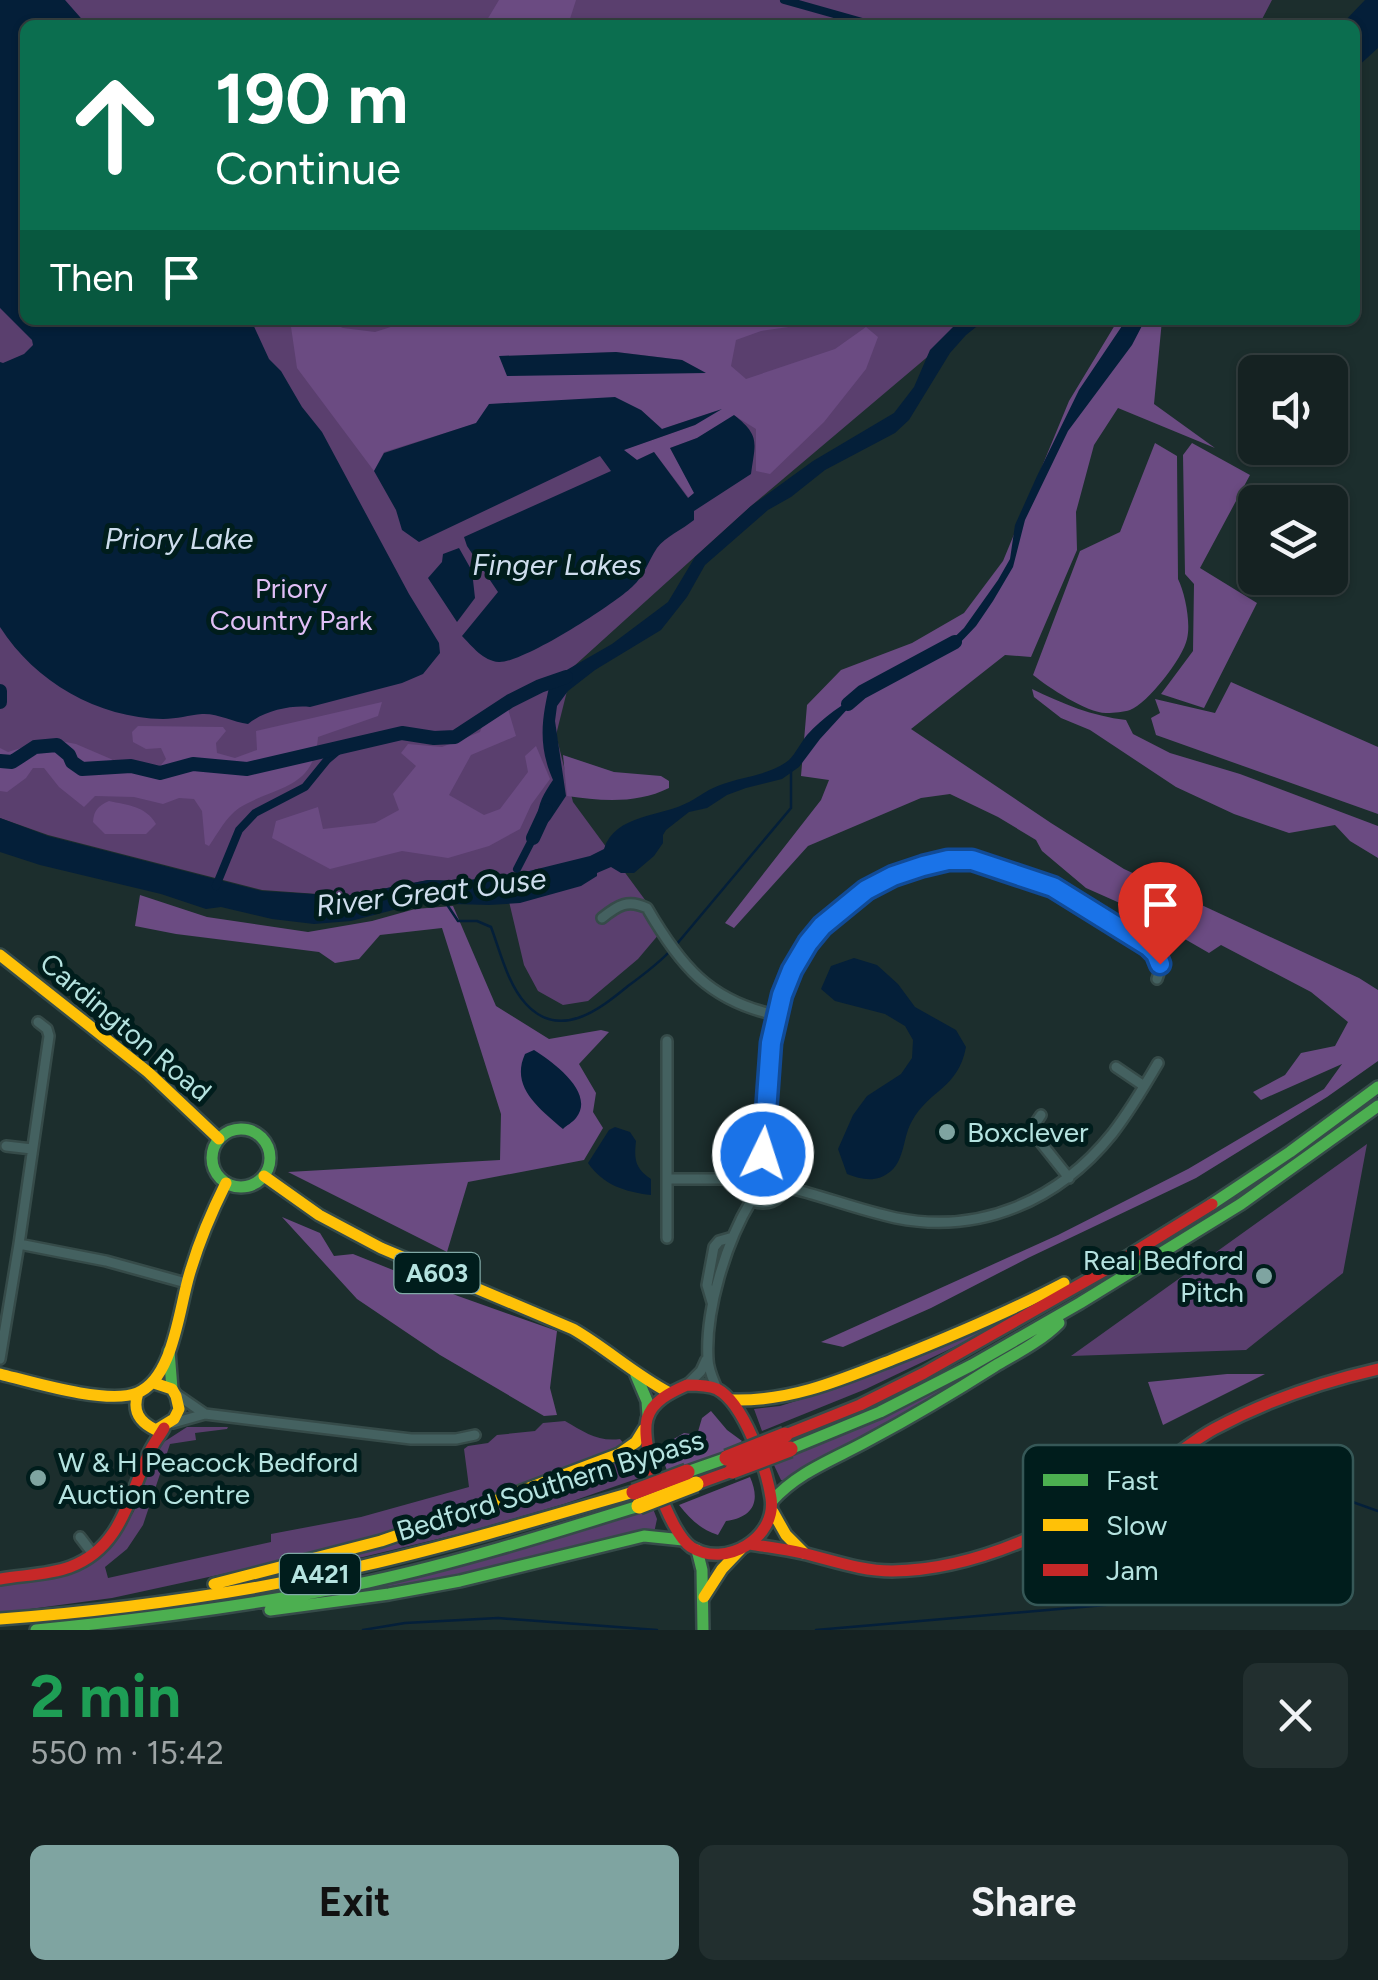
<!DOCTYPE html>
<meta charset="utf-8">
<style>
body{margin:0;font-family:Figtree,sans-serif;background:#222f2f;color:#f1f3f6;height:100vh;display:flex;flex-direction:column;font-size:38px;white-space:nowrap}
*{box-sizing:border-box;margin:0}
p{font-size:32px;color:#9da4a5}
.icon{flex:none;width:55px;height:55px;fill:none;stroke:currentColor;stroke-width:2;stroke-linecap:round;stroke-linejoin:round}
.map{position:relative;height:1630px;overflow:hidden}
.side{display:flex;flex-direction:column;background:#152222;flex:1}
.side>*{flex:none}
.top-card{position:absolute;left:20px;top:20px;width:1340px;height:305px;border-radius:15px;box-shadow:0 2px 8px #0004,0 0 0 2px #343f40;background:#0b6e4f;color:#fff;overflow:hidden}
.buttons{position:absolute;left:1238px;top:355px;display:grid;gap:20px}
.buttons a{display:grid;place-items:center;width:110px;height:110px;border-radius:15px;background:#152222;box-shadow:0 2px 8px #0004,0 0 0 2px #343f40;font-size:50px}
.pin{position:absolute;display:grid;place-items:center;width:85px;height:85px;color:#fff;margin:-102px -42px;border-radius:50% 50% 50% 0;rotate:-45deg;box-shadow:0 0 10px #0007}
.pin .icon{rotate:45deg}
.me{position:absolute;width:110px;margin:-55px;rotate:4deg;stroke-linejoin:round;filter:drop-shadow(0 0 8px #0008)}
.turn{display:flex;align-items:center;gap:35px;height:210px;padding:0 30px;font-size:45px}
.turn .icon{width:130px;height:130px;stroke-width:2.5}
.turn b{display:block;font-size:70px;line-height:85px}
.then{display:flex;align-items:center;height:95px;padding:0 30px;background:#0003;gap:20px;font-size:38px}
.round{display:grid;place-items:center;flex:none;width:105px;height:105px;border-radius:15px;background:#222f2f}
.overview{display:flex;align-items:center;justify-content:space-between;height:170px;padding:0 30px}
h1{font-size:60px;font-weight:700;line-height:75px;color:#1e9e55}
.primary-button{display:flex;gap:20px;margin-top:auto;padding:20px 30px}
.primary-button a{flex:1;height:115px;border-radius:15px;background:#7fa4a1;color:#111;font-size:40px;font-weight:700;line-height:115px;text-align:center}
.primary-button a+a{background:#222f2f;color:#f1f3f6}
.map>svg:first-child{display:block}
.green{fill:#5a3f6e}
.forest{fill:#6b4b82;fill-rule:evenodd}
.water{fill:#041f39}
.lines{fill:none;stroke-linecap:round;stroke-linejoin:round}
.stream{stroke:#041f39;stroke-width:2.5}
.canal{stroke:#041f39;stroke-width:8}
.river{stroke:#041f39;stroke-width:14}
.street-casing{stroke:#364b49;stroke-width:14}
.fast-casing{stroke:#364b49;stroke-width:16}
.slow-casing{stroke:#364b49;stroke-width:16}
.jam-casing{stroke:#364b49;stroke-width:16}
.street{stroke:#446160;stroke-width:9}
.fast{stroke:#4caf50;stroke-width:11}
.slow{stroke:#ffc107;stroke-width:11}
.jam{stroke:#c62828;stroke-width:11}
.slow-bridge-casing{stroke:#364b49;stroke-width:20;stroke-linecap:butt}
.jam-bridge-casing{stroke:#364b49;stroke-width:20;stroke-linecap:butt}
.slow-bridge{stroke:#ffc107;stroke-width:15}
.jam-bridge{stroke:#c62828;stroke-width:15}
.route-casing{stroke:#114b97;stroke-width:25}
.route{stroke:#1a73e8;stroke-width:18}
.poi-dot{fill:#7fa4a1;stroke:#001d1c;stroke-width:4}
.labels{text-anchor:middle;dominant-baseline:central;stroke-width:10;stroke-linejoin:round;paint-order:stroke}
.shield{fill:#001d1c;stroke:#7fa8a5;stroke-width:2.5}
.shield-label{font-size:25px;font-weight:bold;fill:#b5e3e0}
.park-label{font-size:28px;fill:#e0bff6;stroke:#001d1c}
.street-label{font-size:28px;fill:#b5e3e0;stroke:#001d1c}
.poi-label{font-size:28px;fill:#b5e3e0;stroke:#001d1c;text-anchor:start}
.water-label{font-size:30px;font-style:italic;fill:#cedded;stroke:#001d1c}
.key{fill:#001d1c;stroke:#365857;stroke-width:2.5}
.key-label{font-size:28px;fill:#b5e3e0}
</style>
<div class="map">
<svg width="1378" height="1630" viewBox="0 0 1378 1630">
<rect width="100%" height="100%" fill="#1c2e2d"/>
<path class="green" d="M 0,0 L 1272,0 L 1259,25 L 25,25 L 25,320 L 961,320 L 938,348 L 751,506 L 573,667 L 556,735 L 573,802 L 665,927 L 638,959 L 588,1001 L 563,1005 L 538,991 L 524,965 L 503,876 L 461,881 L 428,880 L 346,896 L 262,890 L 48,835 L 0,818 Z
M 1367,1144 L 1343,1273 L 1246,1350 L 1071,1356 Z
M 1023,1314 L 866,1389 L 762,1431 L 754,1409 L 780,1406 L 828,1391 Z
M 984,1366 L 786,1481 L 781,1480 L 773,1463 Z
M 565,1421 C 584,1432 598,1442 620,1439 L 624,1444 L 613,1452 L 469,1506 L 315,1554 L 112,1598 L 0,1613 L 0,1584 L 95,1559 L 118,1538 L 134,1511 L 149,1461 L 156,1447 L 187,1427 L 228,1427 L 227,1429 L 195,1433 L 196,1440 L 170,1444 L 143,1525 L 127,1549 L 105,1567 L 108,1578 L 271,1542 L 271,1534 L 361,1517 L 469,1487 L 464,1449 L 468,1446 L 488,1443 L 497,1435 L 535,1431 L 543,1423 Z
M 628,1457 L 636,1461 L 642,1477 L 564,1504 L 467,1532 L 259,1582 L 258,1578 L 492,1510 L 607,1468 Z
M 652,1506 L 657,1519 L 654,1533 L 507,1566 L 322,1598 Z"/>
<path class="forest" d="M 499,0 L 576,0 L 568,25 L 484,25 Z
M 290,320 L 326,320 L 343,328 L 375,332 L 397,325 L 404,320 L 815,320 L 817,323 L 761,331 L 736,340 L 731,366 L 746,379 L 835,349 L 866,327 L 878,337 L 866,369 L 824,422 L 770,474 L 756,471 L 756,429 L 735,416 L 697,438 L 670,448 L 695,493 L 689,498 L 654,452 L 637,460 L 623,450 L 695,425 L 716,411 L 662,429 L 641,410 L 477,423 L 384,452 L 374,471 L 297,368 ZM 616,352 L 682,360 L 704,372 L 499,357 Z
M 1118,320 L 1162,320 L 1154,404 L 1215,448 L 1118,408 L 1094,445 L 1076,512 L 1077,550 L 1031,657 L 1005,655 L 911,729 L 1051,823 L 1124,869 L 1359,978 L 1378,990 L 1378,1061 L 1327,1097 L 1196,1178 L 1028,1258 L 931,1308 L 843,1347 L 821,1342 L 1058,1235 L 1188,1169 L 1324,1089 L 1342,1064 L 1261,1100 L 1253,1092 L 1285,1075 L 1301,1053 L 1335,1046 L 1348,1022 L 1311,992 L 1221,945 L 1209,953 L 1131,908 L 1086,888 L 1042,851 L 1036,840 L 998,817 L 950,794 L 921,798 L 808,846 L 734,928 L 725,923 L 821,800 L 829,780 L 801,776 L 807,705 L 841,670 L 912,643 L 964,613 L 1003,561 L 1069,401 Z
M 1155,443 L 1177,456 L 1178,579 C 1185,593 1191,623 1187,639 C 1183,658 1148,703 1130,710 C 1124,712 1114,713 1107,713 C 1088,714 1048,687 1033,675 L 1080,551 L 1120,532 Z
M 1192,443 L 1250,475 L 1200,568 L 1257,603 L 1204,708 L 1161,694 L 1193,651 L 1194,584 L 1185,574 L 1183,455 Z
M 1231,682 L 1378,747 L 1378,814 L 1156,735 L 1151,718 L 1160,713 L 1155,699 L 1215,713 Z
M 1032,689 C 1063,704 1092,716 1126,720 L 1133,734 L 1170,753 L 1240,774 L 1378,826 L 1378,858 L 1350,841 L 1335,825 L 1289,833 L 1234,814 L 1176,787 L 1090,730 L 1061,718 L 1034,697 Z
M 382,702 L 378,716 L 318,737 C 314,790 277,785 239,808 C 226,817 218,833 209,846 L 205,844 L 202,811 L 194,799 L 179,798 L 163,804 L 134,797 L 95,796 L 84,807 L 59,787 L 44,768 L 33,768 L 26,778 L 7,792 L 0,791 L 0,748 L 8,752 L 50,739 L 76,744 L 111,759 L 125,769 L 152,776 L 166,759 L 161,748 L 146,749 L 133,742 L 132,732 L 138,726 L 223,727 L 226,731 L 216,743 L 217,753 L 235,758 L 257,750 L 256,731 Z
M 508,709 L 516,736 L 471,755 L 449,795 L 484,815 L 500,809 L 528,772 L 525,756 L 536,746 L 550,779 L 531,805 L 520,829 L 489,846 L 448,858 L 402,851 L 330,869 L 272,838 L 276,821 L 318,807 L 323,829 L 375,823 L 399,810 L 393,794 L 416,766 L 401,753 L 408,744 L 442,747 L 480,732 L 485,718 Z
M 563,755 L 614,772 L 661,776 L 669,781 L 669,788 C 637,804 601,801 567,796 Z
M 109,801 C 127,805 146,806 156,824 L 146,834 L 105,834 L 93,822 C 94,810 98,806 109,801 Z
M 140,895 L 207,917 L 308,932 L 372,921 L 415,909 L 453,906 L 496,1006 L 549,1039 L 601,1030 L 609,1032 L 579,1064 L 596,1093 L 593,1112 L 603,1128 L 584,1160 L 468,1182 L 447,1252 L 288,1172 L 500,1160 L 501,1114 L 442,928 L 380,935 L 359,959 L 335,963 L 319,952 L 176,934 L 135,926 Z
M 282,1217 L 320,1233 L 334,1256 L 353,1254 L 458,1296 L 557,1331 L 550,1388 L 557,1415 L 544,1416 L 440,1355 L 357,1299 Z
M 1227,1374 L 1265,1374 L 1163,1425 L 1148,1382 Z
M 711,1411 L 727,1430 L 742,1441 L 732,1450 L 668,1473 L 665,1465 L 667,1443 L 684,1433 L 697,1435 L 702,1418 Z
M 750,1477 C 761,1502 753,1517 726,1521 L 718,1535 C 700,1529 690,1519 679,1505 Z"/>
<path class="water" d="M 0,0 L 65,0 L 87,25 L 25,25 L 25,320 L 251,320 L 269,359 L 281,371 L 302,407 L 322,432 L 409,594 L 439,643 L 440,653 L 423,674 L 402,683 L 310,707 C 290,705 264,711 248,724 C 233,722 217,713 202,714 C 189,715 177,719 163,719 C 98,718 35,682 0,627 L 0,362 L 3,363 L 24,354 L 33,345 L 32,340 L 0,308 Z
M 1365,0 L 1378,0 L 1378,48 L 1355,69 L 1355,25 L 1341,25 Z
M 960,320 L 985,320 L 966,335 L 950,353 L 909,420 L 895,433 L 825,470 L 791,497 L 768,510 L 705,565 L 687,597 L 661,630 L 595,670 L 568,691 L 557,706 L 555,721 L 566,796 L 550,820 L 543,827 L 538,825 C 536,806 543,795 553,780 C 537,744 542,717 551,679 L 612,644 L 668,602 L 695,557 L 751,506 L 813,461 L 894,413 L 914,387 L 930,350 Z
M 1126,320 L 1145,320 L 1132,345 L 1068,431 L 1025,520 L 1013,567 L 993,601 L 976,626 L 957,646 L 910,667 L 942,649 L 964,628 L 998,580 L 1010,559 L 1015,525 L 1037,476 L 1079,390 Z
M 616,352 L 682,360 L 706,373 L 507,376 L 499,356 Z
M 615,397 L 641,410 L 662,429 L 722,409 L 695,425 L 624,450 L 637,460 L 654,452 L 688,498 L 694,493 L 670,448 L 697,438 L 734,415 C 761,436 755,443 751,474 L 694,511 L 694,520 C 683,529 665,537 657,548 C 648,561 645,575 632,587 C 613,605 523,663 499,662 C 483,661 472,646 462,636 L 498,592 L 467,546 L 464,537 L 611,471 L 600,456 L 419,542 L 402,530 L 396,510 L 374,471 L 384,453 L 476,423 L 489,404 Z
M 459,548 L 472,571 L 475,598 L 457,622 L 428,578 L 442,562 L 443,554 Z
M 863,692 L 820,739 L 799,767 L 782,779 L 746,788 L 727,795 L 707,808 L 689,812 L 666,830 L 663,835 L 663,843 L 654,856 L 634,873 L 621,873 L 611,867 L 597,873 L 597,876 L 581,886 L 520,903 L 489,905 L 420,903 L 351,921 L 314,924 L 272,919 L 221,907 L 206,909 L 161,894 L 40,865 L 0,852 L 0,818 L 48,836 L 262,891 L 346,896 L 428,880 L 461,881 L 504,876 L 512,872 L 517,874 L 590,856 L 604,849 C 615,814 661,817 689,802 C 700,796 710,788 723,784 C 744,776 771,775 789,760 C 796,753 801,742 807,735 C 823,717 843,704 863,692 Z
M 854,958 L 877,965 L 898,984 L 915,1007 L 956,1030 L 966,1047 C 958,1089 930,1089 912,1121 C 903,1136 905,1159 891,1171 C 877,1183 862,1180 847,1174 L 838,1149 L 853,1115 L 867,1096 L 901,1074 L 912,1058 L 913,1040 L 905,1026 L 885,1014 L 835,1001 L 821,989 L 831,966 Z
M 534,1050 C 553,1062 596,1093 576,1118 C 572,1123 567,1125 563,1129 C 539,1108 510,1087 525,1054 Z
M 615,1127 L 630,1132 L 636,1141 C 634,1160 635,1168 651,1179 L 651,1195 C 625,1192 603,1185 588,1163 L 609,1130 Z"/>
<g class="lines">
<path class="stream" d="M 446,903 L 458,921 L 477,921 L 491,927 C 500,951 508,985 526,1004 C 560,1041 600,1009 628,986 C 643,975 658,964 670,951
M 676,945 L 791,808 L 791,771
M 363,1630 L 405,1623 L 498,1618 L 657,1630
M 816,1630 L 1128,1603 L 1188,1581 L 1253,1551 L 1273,1515 L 1288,1497 L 1307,1493 L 1333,1495 L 1378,1511"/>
<path class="canal" d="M 784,0 L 873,25
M 517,869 L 533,838
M 216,886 L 239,830 L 255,813 L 305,787 L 327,760 L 346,744"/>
<path class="river" d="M 0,691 L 0,702
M 848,704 L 862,692 L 955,642
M 0,761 L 12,762 L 35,747 L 57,745 L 69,755 L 72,762 L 82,769 L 131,766 L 160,773 L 193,764 L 247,769 L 402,733 L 434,738 L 455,737 L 510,701 L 540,686 L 566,677
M 533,838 L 546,810"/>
<g class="street-casing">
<path id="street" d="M 602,918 C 618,905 628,899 647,908 C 680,965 709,1001 776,1015
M 1116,1067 L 1144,1086
M 1041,1115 L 1033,1127 L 1034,1134 L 1069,1178
M 6,1146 L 32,1149
M 763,1154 L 771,1043 L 781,995 L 792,970 L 808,943 L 822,926 L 866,890 L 893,876 L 923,866 L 948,860 L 972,860 L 1062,892 L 1148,946 C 1158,956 1163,965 1157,979
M739 1179a24 24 0 1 1 48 0a24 24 0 1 1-48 0Z
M 667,1179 L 738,1179
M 786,1187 C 823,1196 859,1210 896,1218 C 981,1235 1059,1200 1112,1134 C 1129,1112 1144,1087 1158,1063
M 667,1238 L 667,1041
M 19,1244 L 106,1261 L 186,1283
M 712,1302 L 707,1285 L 714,1247 L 719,1241 L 733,1237
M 0,1359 L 19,1244 L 49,1036 L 47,1029 L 38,1022
M 687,1385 L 701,1371 L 706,1360
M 717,1389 C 713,1379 708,1369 708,1359 C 705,1311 726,1242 751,1201
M 176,1394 L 205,1414
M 173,1423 L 205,1414 L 411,1439 L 456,1439 L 475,1435
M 80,1537 L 93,1554"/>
</g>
<g class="fast-casing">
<path id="fast" d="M212 1158a29 29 0 1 1 58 0a29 29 0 1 1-58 0Z
M 1212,1204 L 1290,1152 L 1378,1087
M 169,1351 L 172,1389
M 636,1375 L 647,1401 L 648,1415
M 790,1449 L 880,1412 L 972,1365 L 1080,1303 L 1241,1204 L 1378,1106
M 687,1472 L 727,1458
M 772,1501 C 799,1471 835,1459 869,1440 C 912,1417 954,1392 995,1366 C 1017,1353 1041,1341 1059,1323
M 697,1550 L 702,1570 L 703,1630
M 270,1610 L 389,1594 L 460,1581 L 644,1536 L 683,1540
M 36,1630 C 147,1619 258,1605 368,1582 C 460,1562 549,1534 639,1506"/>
</g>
<g class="slow-casing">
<path id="slow" d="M 0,955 L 148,1072 L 219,1139
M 264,1176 L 319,1215 L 381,1248 L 573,1329 C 606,1348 634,1374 668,1392
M 0,1374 C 32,1382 107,1405 137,1393 C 175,1378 179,1304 191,1269 C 200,1239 212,1211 226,1183
M 138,1393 C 132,1411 139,1422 156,1430 L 174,1419 L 179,1409 L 176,1396 L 172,1389 L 154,1383
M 731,1400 C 790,1402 841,1380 894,1359 C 952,1336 1009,1312 1064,1283
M 773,1512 L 786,1535 L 804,1553
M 214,1584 L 381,1541 L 471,1510 L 619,1454 L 636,1442 L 644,1429
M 704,1597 L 722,1569 L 741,1549
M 0,1619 C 122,1610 243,1593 362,1566 C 453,1545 544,1518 634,1492"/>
</g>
<g class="jam-casing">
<path id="jam" d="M 687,1385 C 697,1385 708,1385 717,1389 C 744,1403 767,1470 771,1498 C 777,1538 725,1569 691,1547 C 668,1531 640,1446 647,1419 C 652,1401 671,1392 687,1385 Z
M 785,1435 L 860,1405 L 924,1373 L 1107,1269 L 1212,1204
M 696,1484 L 732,1471
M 750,1544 C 767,1547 785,1549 802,1553 C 832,1560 861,1571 892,1571 C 988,1570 1079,1517 1157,1467 C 1177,1455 1194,1440 1214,1429 C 1266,1401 1321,1382 1378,1369
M 0,1579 C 23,1575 48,1575 70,1567 C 121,1548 128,1499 148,1455 C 152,1445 159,1437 164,1428"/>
</g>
<use href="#street" class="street"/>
<use href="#fast" class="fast"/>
<use href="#slow" class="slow"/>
<use href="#jam" class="jam"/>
<g class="slow-bridge-casing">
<path id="slow-bridge" d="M 639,1506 L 696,1484"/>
</g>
<g class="jam-bridge-casing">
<path id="jam-bridge" d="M 727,1458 L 785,1435
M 732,1471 L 790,1449
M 634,1492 L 687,1472"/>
</g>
<use href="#slow-bridge" class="slow-bridge"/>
<use href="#jam-bridge" class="jam-bridge"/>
</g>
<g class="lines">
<g class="route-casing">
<path id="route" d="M 763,1154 L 771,1043 L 782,995 L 792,970 L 808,943 L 822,926 L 866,890 L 893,876 L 923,866 L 948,860 L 972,860 L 1053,887 L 1148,946 L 1156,954 L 1160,964"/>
</g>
<use href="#route" class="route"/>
</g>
<g class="poi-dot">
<circle cx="947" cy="1132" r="10"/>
<circle cx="1264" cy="1276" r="10"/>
<circle cx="38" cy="1478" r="10"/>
</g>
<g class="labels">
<g class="shield">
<rect x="394.5" y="1253" width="85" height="40" rx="8"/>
<rect x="280" y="1554" width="80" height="40" rx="8"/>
</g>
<g class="shield-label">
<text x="437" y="1273">A603</text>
<text x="320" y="1574">A421</text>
</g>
<g class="park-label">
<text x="291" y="588">Priory<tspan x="291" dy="32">Country Park</tspan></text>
</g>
<g class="street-label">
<text transform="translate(126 1027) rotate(40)">Cardington Road</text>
<text transform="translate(550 1485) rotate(-17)">Bedford Southern Bypass</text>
</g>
<g class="poi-label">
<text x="967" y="1132">Boxclever</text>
<text x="1244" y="1260" text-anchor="end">Real Bedford<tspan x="1244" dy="32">Pitch</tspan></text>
<text x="58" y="1462">W &amp; H Peacock Bedford<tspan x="58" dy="32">Auction Centre</tspan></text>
</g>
<g class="water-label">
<text x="179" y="538">Priory Lake</text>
<text x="557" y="564">Finger Lakes</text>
<text transform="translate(431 892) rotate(-7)">River Great Ouse</text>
</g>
</g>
<rect x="1023" y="1445" width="330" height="160" rx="15" class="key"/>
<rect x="1043" y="1474" width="45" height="12" fill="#4caf50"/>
<rect x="1043" y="1519" width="45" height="12" fill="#ffc107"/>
<rect x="1043" y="1564" width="45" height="12" fill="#c62828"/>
<g class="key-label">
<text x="1106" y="1490">Fast</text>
<text x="1106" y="1535">Slow</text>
<text x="1106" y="1580">Jam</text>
</g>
</svg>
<div class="buttons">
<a><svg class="icon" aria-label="sound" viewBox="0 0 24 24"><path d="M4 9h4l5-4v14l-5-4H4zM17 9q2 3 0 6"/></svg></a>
<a><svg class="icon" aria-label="layers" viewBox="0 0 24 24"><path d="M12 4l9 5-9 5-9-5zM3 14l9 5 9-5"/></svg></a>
</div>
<div class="pin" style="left:1160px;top:964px;background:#d93025"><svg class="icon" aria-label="arrive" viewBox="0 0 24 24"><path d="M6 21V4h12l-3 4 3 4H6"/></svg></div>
<svg class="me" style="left:763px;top:1154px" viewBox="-20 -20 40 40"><circle r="17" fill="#1a73e8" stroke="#fff" stroke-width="3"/><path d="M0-11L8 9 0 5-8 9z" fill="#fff"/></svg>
<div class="top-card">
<div class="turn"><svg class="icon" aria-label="ahead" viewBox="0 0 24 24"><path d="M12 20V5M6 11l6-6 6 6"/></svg><div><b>190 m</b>Continue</div></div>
<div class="then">Then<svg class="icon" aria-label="arrive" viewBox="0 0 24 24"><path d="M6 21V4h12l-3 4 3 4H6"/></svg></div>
</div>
</div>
<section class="side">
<div class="overview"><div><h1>2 min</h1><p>550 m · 15:42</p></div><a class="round"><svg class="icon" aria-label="close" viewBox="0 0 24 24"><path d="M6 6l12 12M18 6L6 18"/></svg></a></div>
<div class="primary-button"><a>Exit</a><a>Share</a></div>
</section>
